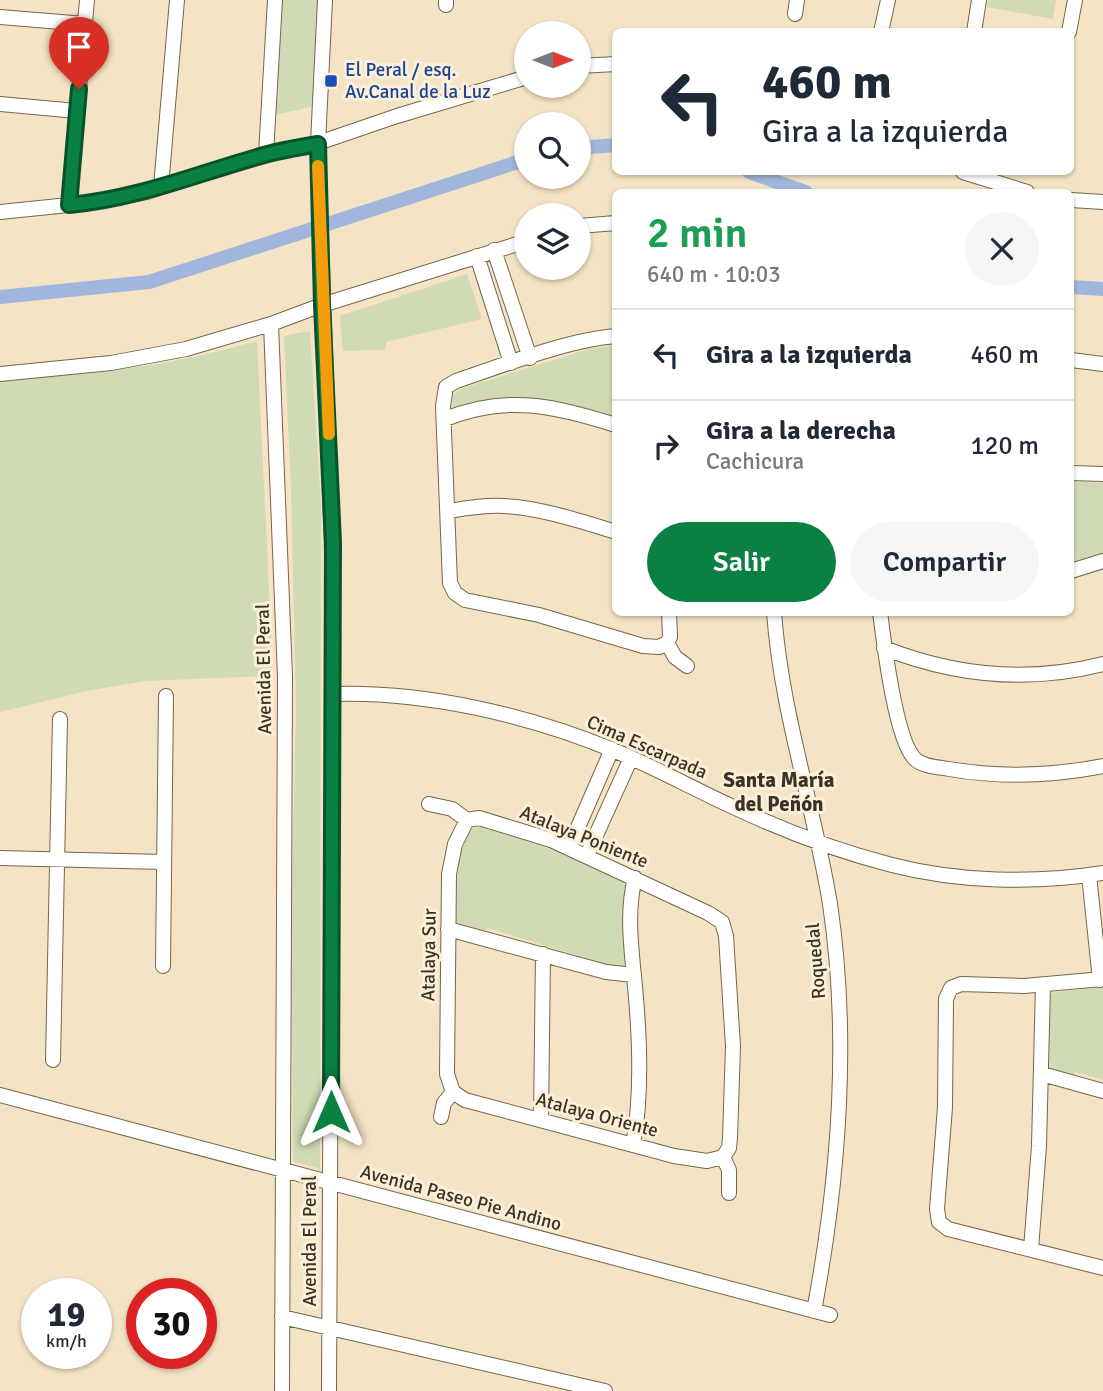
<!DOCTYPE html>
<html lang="es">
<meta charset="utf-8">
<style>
body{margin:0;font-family:Signika,sans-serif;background:#f6f6f7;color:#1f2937;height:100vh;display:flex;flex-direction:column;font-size:26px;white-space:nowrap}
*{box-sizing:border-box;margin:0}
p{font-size:23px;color:#747a83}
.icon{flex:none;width:38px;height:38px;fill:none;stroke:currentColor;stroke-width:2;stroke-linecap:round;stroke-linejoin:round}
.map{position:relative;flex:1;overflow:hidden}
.drawer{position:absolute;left:612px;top:189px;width:462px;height:427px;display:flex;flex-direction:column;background:#fff;border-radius:10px;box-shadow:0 2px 5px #0004}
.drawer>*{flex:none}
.banner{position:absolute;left:612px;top:28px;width:462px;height:147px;border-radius:10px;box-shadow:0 2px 5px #0004;background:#fff;color:#1f2937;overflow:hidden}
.needle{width:46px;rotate:90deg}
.controls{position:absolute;left:514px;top:21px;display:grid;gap:14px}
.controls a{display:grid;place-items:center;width:77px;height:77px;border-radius:50%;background:#fff;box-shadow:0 2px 5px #0004;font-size:35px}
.speed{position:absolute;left:21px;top:1278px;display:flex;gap:14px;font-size:35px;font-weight:700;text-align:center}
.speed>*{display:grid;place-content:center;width:91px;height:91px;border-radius:50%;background:#fff;box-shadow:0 2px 5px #0004;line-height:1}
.speed small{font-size:18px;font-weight:400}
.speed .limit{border:10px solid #d22;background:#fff;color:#111}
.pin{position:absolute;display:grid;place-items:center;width:60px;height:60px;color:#fff;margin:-72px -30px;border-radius:50% 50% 50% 0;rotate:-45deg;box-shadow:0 0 7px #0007}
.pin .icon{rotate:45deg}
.me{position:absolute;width:77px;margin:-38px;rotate:0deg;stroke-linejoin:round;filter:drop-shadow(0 0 5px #0008)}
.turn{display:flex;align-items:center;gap:24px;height:147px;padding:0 35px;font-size:32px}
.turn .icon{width:91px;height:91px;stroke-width:2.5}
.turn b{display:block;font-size:49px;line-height:60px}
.round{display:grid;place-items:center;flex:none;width:74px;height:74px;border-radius:37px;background:#f6f6f7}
.headline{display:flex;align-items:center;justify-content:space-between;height:119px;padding:0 35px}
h1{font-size:42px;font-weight:600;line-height:52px;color:#1e9e55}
.cta{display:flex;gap:14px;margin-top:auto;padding:14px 35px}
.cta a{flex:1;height:80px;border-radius:42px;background:#0b8043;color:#fff;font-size:28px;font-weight:600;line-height:80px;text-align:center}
.cta a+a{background:#f6f6f7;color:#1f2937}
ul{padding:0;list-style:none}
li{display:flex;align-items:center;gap:21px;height:91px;padding:0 35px;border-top:2px solid #e0e1e3}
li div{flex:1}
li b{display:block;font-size:26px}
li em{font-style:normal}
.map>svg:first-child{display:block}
.green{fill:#d0dbb6}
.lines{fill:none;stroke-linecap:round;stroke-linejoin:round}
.canal{stroke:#a1b6dc;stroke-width:14}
.minor-casing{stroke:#75664a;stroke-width:16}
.minor{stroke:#fff;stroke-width:14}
.route-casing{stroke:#07532c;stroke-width:18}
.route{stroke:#0b8043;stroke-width:12}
.slow{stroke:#f59e0b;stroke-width:12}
.transit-dot{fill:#1a4fb4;stroke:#fef0d8;stroke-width:2.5}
.labels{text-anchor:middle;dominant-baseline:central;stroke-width:6;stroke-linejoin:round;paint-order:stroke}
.transit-label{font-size:19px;fill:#164399;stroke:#fef0d8;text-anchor:start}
.street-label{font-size:19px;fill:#393226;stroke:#fef0d8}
.neighbourhood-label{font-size:21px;font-weight:bold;fill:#393226;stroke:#fef0d8}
</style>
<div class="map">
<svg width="1103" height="1391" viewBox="0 0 1103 1391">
<rect width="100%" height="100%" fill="#f4e3c4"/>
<path class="green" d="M 281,0 L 320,0 L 315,106 L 275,115 Z
M 989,0 L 1056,0 L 1053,19 L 987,7 Z
M 467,274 L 482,319 L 386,342 L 385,350 L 343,351 L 340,316 Z
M 310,331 L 321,504 L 320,1169 L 293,1161 L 291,926 L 296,708 L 291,491 L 284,336 Z
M 257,341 L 272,651 L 271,676 L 145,681 L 86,691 L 0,712 L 0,380 C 91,374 170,367 257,341 Z
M 616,345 L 616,418 L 586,410 L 484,401 L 454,408 L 452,405 L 453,395 L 460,389 L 589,349 Z
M 1071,481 L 1103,483 L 1103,553 L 1071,563 Z
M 479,827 C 505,834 613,866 625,885 C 627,888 627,892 628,895 L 630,967 L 603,967 L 603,963 L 487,928 L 484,933 L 456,924 C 457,893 454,855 471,829 Z
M 1103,987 L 1103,1080 L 1075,1072 L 1074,1078 L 1055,1071 L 1046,1065 L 1049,993 Z"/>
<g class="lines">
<path class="canal" d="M 579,148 L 616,145
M 749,172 L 806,192
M 1071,287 L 1103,289
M 0,297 L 149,282 L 527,159"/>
<g class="minor-casing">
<path id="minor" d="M 325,0 L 318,143 L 333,582 L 329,1391
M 446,0 L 446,5
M 795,14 L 797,0
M 0,17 L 85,24
M 881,32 L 888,0
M 974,32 L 979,0
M 1069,32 L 1075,0
M 579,66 L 616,64
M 0,104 L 77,111
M 266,154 L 275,0
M 963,172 L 1027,192
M 161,187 L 177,0
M 1071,200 L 1103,202
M 69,205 L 87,0
M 0,212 L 88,203 L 147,192 L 266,154 L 318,143 L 397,116 L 527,77
M 579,226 L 616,223
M 494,250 L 530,358
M 477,256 L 511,363
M 271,324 L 285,677 L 282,1391
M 616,336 C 567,340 504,365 456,381 L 446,387 L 443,406 L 450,583 L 455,593 L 465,600 L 539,615 L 643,646 L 659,647 L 667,643
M 1071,360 L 1103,364
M 0,374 L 111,363 L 186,349 L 271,324 L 322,305 L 527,241
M 445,419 C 508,394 553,406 616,425
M 1071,473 L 1103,474
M 449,511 C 467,508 485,505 504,506 C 541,508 580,521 616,532
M 1071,571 L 1103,561
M 774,612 C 781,712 814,806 830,904 C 850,1039 839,1178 814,1311
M 880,612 C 884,643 895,737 914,758 C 922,767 938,767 949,769 C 1001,778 1051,776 1103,766
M 667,643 L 675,657 L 687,666
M 667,643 L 670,637 L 669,612
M 884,648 C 955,676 1029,683 1103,664
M 333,694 C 424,691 529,715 613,750 C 657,768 699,792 742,811 C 790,833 841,852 892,865 C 958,882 1035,884 1103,873
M 429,804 L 452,809 L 467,820
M 467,820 L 479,818 L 551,840 L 708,913 L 722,922 L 726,936 L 733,1046 L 730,1138 L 729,1148 L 723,1157
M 569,848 L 612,749
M 587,855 L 631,758
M 0,858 L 164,862
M 1089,875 L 1100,980
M 448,929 L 606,972 L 634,975
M 163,966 L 166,696
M 1103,979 L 1024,986 L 961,984 L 951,988 L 946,999 L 945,1107 L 937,1209 L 939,1222 L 948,1229 L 1103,1268
M 53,1060 L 60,719
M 1042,1074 L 1103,1091
M 453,1092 L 465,1100 L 674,1156 L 707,1161 L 723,1157
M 453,1092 L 447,1074 L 449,874 L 455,844 L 467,820
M 0,1095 L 830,1315
M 441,1117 L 444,1103 L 453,1092
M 541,1119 L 543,954
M 633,1145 C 642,1098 640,1045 636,998 C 633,959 625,916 635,878
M 723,1157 L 729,1170 L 729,1193
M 1031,1249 L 1039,1146 L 1043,985
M 282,1317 L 605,1391"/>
</g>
<use href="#minor" class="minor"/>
</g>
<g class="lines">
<g class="route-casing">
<path id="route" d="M 79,89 L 69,205 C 137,199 199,173 264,155 C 282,150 300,147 318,144 L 322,305 L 333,542 L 331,1112"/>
</g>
<use href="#route" class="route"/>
<path class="slow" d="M 318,166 L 329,434"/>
</g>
<rect class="transit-dot" x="324" y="74" width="14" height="14" rx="3.5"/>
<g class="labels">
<g class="transit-label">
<text x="345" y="70">El Peral / esq.<tspan x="345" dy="22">Av.Canal de la Luz</tspan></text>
</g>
<g class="street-label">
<text transform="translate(264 669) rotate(-91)">Avenida El Peral</text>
<text transform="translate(647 747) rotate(24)">Cima Escarpada</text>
<text transform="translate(584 837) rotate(22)">Atalaya Poniente</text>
<text transform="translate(429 955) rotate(-89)">Atalaya Sur</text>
<text transform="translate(816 961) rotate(-95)">Roquedal</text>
<text transform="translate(597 1115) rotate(15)">Atalaya Oriente</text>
<text transform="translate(461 1198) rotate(15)">Avenida Paseo Pie Andino</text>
<text transform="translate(310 1241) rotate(-90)">Avenida El Peral</text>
</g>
<g class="neighbourhood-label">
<text x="779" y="780">Santa María<tspan x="779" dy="24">del Peñón</tspan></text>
</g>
</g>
</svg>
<div class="controls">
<a><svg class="needle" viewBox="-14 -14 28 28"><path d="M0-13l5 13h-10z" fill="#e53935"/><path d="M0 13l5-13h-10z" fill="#747a83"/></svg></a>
<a><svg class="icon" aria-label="search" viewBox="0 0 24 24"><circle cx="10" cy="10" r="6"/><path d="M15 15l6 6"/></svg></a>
<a><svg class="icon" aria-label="layers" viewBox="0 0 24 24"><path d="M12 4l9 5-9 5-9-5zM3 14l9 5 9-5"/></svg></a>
</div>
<div class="speed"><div>19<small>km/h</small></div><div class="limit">30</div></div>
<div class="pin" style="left:79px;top:89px;background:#d93025"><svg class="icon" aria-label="arrive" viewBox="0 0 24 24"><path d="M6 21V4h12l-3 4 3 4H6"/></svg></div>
<svg class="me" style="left:331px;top:1112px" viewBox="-20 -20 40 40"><path d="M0-17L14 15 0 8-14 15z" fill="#0b8043" stroke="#fff" stroke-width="4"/></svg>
<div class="banner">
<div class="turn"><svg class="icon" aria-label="left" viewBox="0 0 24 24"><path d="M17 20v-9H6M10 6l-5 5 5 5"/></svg><div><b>460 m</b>Gira a la izquierda</div></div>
</div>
<section class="drawer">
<div class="headline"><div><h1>2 min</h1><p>640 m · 10:03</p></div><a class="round"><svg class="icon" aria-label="close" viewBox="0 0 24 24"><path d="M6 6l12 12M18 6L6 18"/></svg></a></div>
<ul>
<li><svg class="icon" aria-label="left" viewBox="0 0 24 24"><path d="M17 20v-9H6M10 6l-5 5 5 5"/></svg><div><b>Gira a la izquierda</b></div><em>460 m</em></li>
<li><svg class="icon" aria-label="right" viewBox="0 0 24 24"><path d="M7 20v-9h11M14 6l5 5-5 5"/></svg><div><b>Gira a la derecha</b><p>Cachicura</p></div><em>120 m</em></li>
</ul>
<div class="cta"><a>Salir</a><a>Compartir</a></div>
</section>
</div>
